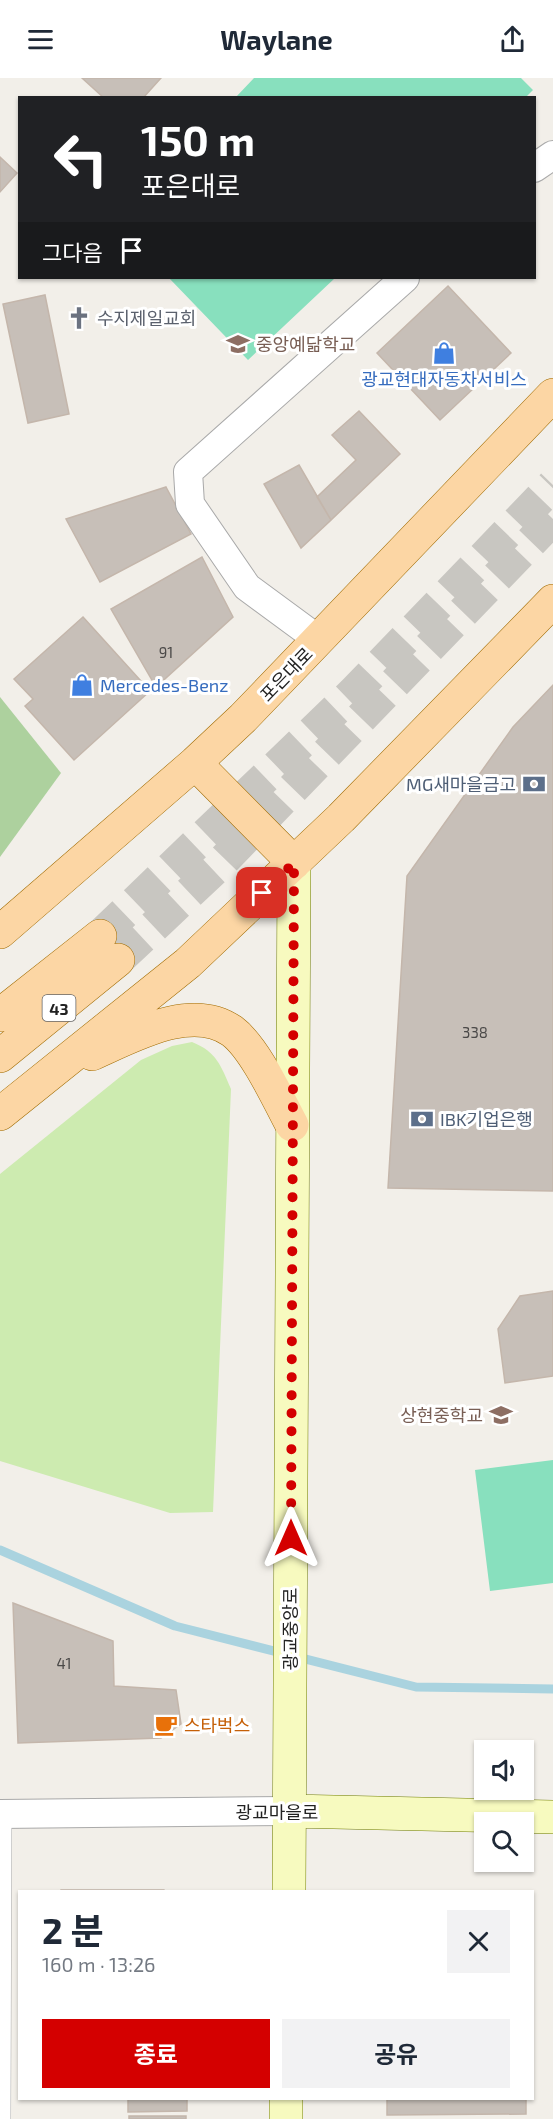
<!DOCTYPE html>
<html lang="ko">
<meta charset="utf-8">
<style>
body{margin:0;font-family:"Exo 2","Noto Sans KR",sans-serif;background:#f2f2f3;color:#1f2937;height:100vh;display:flex;flex-direction:column;font-size:22px;white-space:nowrap}
*{box-sizing:border-box;margin:0}
p{font-size:20px;color:#747a83}
.icon{flex:none;width:33px;height:33px;fill:none;stroke:currentColor;stroke-width:2;stroke-linecap:round;stroke-linejoin:round}
.map{position:relative;flex:1;overflow:hidden}
.sheet{position:absolute;left:18px;top:1812px;width:516px;height:210px;display:flex;flex-direction:column;background:#fff;border-radius:0px;box-shadow:0 2px 4px #0004}
.sheet>*{flex:none}
.top-card{position:absolute;left:18px;top:18px;width:518px;height:183px;border-radius:0px;box-shadow:0 2px 4px #0004;background:#202124;color:#fff;overflow:hidden}
.controls{position:absolute;left:474px;top:1662px;display:grid;gap:12px}
.controls a{display:grid;place-items:center;width:60px;height:60px;border-radius:0px;background:#fff;box-shadow:0 2px 4px #0004;font-size:30px}
.pin{position:absolute;display:grid;place-items:center;width:51px;height:51px;color:#fff;margin:-26px;border-radius:12px;box-shadow:0 3px 9px #0006}
.me{position:absolute;width:66px;margin:-33px;rotate:0deg;stroke-linejoin:round;filter:drop-shadow(0 0 4px #0008)}
.turn{display:flex;align-items:center;gap:21px;height:126px;padding:0 24px;font-size:27px}
.turn .icon{width:78px;height:78px;stroke-width:2.5}
.turn b{display:block;font-size:42px;line-height:51px}
.then{display:flex;align-items:center;height:57px;padding:0 24px;background:#0003;gap:12px;font-size:22px}
.round{display:grid;place-items:center;flex:none;width:63px;height:63px;border-radius:0px;background:#f2f2f3}
.headline{display:flex;align-items:center;justify-content:space-between;height:102px;padding:0 24px}
h1{font-size:36px;font-weight:700;line-height:45px}
.cta{display:flex;gap:12px;margin-top:auto;padding:12px 24px}
.cta a{flex:1;height:69px;border-radius:0px;background:#d40000;color:#fff;font-size:24px;font-weight:700;line-height:69px;text-align:center}
.cta a+a{background:#f2f2f3;color:#1f2937}
header{display:flex;justify-content:space-between;align-items:center;height:78px;padding:0 24px;background:#fff;font-size:27px;font-weight:700}
.map>svg:first-child{display:block}
.grass{fill:#cdebb0}
.forest{fill:#add19e}
.pitch{fill:#88e0be}
.lines{fill:none;stroke-linecap:round;stroke-linejoin:round}
.stream{stroke:#aad3df;stroke-width:9}
.building{fill:#c7bfb8;stroke:#c4b6ab;stroke-width:1.5}
.primary-tunnel{stroke:#c8c6c1;stroke-width:33;stroke-dasharray:33 16;stroke-linecap:butt}
.lane-casing{stroke:#a9a9a9;stroke-width:16}
.street-casing{stroke:#a9a9a9;stroke-width:30}
.secondary-casing{stroke:#707d05;stroke-width:34}
.primary-casing{stroke:#a06b00;stroke-width:34}
.lane{stroke:#fff;stroke-width:15}
.street{stroke:#fff;stroke-width:28}
.secondary{stroke:#f7fabf;stroke-width:33}
.primary{stroke:#fcd6a4;stroke-width:33}
.route{stroke:#d40000;stroke-width:10;stroke-dasharray:0 18}
.labels{text-anchor:middle;dominant-baseline:central;stroke-width:6;stroke-linejoin:round;paint-order:stroke}
.number-label{font-size:15px;fill:#4b4948}
.shield{fill:#fff;stroke:#646464;stroke-width:1.5}
.shield-label{font-size:16px;font-weight:bold;fill:#222}
.worship-label{font-size:18px;fill:#5b616d;stroke:#fff;text-anchor:start}
.education-label{font-size:18px;fill:#785e54;stroke:#fff;text-anchor:start}
.shop-label{font-size:18px;fill:#366cbe;stroke:#fff}
.street-label{font-size:18px;fill:#222;stroke:#fff}
.service-label{font-size:18px;fill:#4e5e75;stroke:#fff;text-anchor:end}
.food-label{font-size:18px;fill:#c56008;stroke:#fff;text-anchor:start}
</style>
<header><svg class="icon" aria-label="menu" viewBox="0 0 24 24"><path d="M4 6h16M4 12h16M4 18h16"/></svg>Waylane<svg class="icon" aria-label="share" viewBox="0 0 24 24"><path d="M12 15V3M7 8l5-5 5 5M5 13v7h14v-7"/></svg></header>
<div class="map">
<svg width="553" height="2041" viewBox="0 0 553 2041">
<rect width="100%" height="100%" fill="#f2efe9"/>
<path class="grass" d="M 192,964 C 217,974 221,988 231,1011 L 213,1434 L 170,1435 L 0,1383 L 0,1096 L 141,982 L 172,968 Z"/>
<path class="forest" d="M 0,619 L 61,695 L 0,779 Z"/>
<path class="pitch" d="M 254,0 L 521,0 L 533,12 L 525,20 L 236,19 Z
M 169,200 L 335,200 L 248,282 Z
M 553,1382 L 553,1505 L 490,1513 L 475,1392 Z"/>
<g class="lines">
<path class="stream" d="M 0,1472 L 175,1548 L 416,1609 L 553,1611"/>
</g>
<path class="building" d="M 82,0 L 161,0 L 143,20 L 104,20 Z
M 0,79 L 17,95 L 0,114 Z
M 448,208 L 511,275 L 440,342 L 377,275 Z
M 45,217 L 69,336 L 28,345 L 3,226 Z
M 359,333 L 400,376 L 331,442 L 317,419 L 356,382 L 332,357 Z
M 299,387 L 331,442 L 301,470 L 264,406 Z
M 166,409 L 191,456 L 100,504 L 66,441 Z
M 202,479 L 233,539 L 156,609 L 111,531 Z
M 83,539 L 150,613 L 74,682 L 25,628 L 33,621 L 14,601 Z
M 553,607 L 553,1113 L 388,1110 L 407,798 L 513,649 Z
M 553,1213 L 553,1298 L 505,1305 L 498,1251 L 520,1218 Z
M 13,1525 L 113,1563 L 114,1608 L 176,1612 L 181,1646 L 161,1660 L 18,1665 Z
M 61,1812 L 164,1812 L 165,1814 L 59,1814 Z
M 128,2020 L 187,2020 L 187,2033 L 128,2034 Z
M 387,2020 L 526,2020 L 526,2036 L 387,2037 Z
M 129,2038 L 186,2038 L 186,2041 L 129,2041 Z"/>
<g class="lines">
<path class="primary-tunnel" d="M 100,858 L 353,615 L 553,407
M 118,882 L 221,785 L 553,441"/>
<g class="lane-casing">
<path id="lane" d="M 3,2041 L 4,1736"/>
</g>
<g class="street-casing">
<path id="street" d="M 534,90 L 553,77
M 319,562 L 247,509 L 190,426 L 188,394 L 405,200
M 0,1736 L 290,1733"/>
</g>
<g class="secondary-casing">
<path id="secondary" d="M 290,1733 L 553,1739
M 289,1814 L 294,785
M 286,2041 L 286,2020"/>
</g>
<g class="primary-casing">
<path id="primary" d="M 195,685 L 294,785
M 0,854 L 195,685 L 243,640 L 553,317
M 0,937 L 100,858
M 92,976 C 131,959 191,924 232,953 C 255,970 278,1021 292,1047
M 0,978 L 118,882
M 0,1036 L 188,885 L 341,740 L 553,523"/>
</g>
<use href="#lane" class="lane"/>
<use href="#street" class="street"/>
<use href="#secondary" class="secondary"/>
<use href="#primary" class="primary"/>
</g>
<g class="lines">
<path class="route" d="M 262,815 L 294,785 L 291,1460"/>
</g>
<defs>
<g id="church-bare" transform="scale(1.8)"><path d="M-1.2-6h2.4v3.5h3.3v2.4h-3.3V6h-2.4V-.1h-3.3v-2.4h3.3Z" fill="#6b7280" stroke="#fff" stroke-width="2.5" paint-order="stroke"/></g>
<g id="school-bare" transform="scale(1.8)"><path d="M0-5L7-2L0 1L-7-2ZM-4 1L0 2.5L4 1V4Q0 6-4 4Z" fill="#8d6e63" stroke="#fff" stroke-width="2.5" paint-order="stroke"/></g>
<g id="shop-bare" transform="scale(1.8)"><path d="M-5-2.5h2.3a2.7 3.5 0 0 1 5.4 0H5L5.5 6h-11ZM-1.5-2.5h3a1.5 2.3 0 0 0-3 0Z" fill="#3f7fe0" stroke="#fff" stroke-width="2.5" paint-order="stroke"/></g>
<g id="bank-bare" transform="scale(1.8)"><path d="M-6-4H6V4H-6ZM0-2.3a2.3 2.3 0 1 0 0 4.6a2.3 2.3 0 1 0 0-4.6Z" fill="#5c6f8a" stroke="#fff" stroke-width="2.5" paint-order="stroke"/></g>
<g id="cafe-bare" transform="scale(1.8)"><path d="M-5.5-4.5H6V0H3Q3 3.5 0 3.5H-2.5Q-5.5 3.5-5.5 0ZM3-3.2v2h1.7v-2ZM-6 4.5H4V6H-6Z" fill="#e8710a" stroke="#fff" stroke-width="2.5" paint-order="stroke"/></g>
</defs>
<g fill-rule="evenodd">
<use href="#church-bare" x="79" y="240"/>
<use href="#school-bare" x="238" y="266"/>
<use href="#shop-bare" x="444" y="275"/>
<use href="#shop-bare" x="82" y="607"/>
<use href="#bank-bare" x="534" y="706"/>
<use href="#bank-bare" x="422" y="1041"/>
<use href="#school-bare" x="501" y="1337"/>
<use href="#cafe-bare" x="166" y="1647"/>
</g>
<g class="labels">
<g class="number-label">
<text x="166" y="574">91</text>
<text x="475" y="954">338</text>
<text x="64" y="1585">41</text>
</g>
<rect class="shield" x="42.5" y="917" width="33" height="26" rx="4.5"/>
<g class="shield-label">
<text x="59" y="930">43</text>
</g>
<g class="worship-label">
<text x="97" y="240">수지제일교회</text>
</g>
<g class="education-label">
<text x="256" y="266">중앙예닮학교</text>
<text x="483" y="1337" text-anchor="end">상현중학교</text>
</g>
<g class="shop-label">
<text x="444" y="301">광교현대자동차서비스</text>
<text x="100" y="607" text-anchor="start">Mercedes-Benz</text>
</g>
<g class="street-label">
<text transform="translate(286 596) rotate(-46)">포은대로</text>
<text transform="translate(290 1551) rotate(-90)">광교중앙로</text>
<text x="277" y="1734">광교마을로</text>
</g>
<g class="service-label">
<text x="516" y="706">MG새마을금고</text>
<text x="440" y="1041" text-anchor="start">IBK기업은행</text>
</g>
<g class="food-label">
<text x="184" y="1647">스타벅스</text>
</g>
</g>
</svg>
<div class="controls">
<a><svg class="icon" aria-label="sound" viewBox="0 0 24 24"><path d="M4 9h4l5-4v14l-5-4H4zM17 9q2 3 0 6"/></svg></a>
<a><svg class="icon" aria-label="search" viewBox="0 0 24 24"><circle cx="10" cy="10" r="6"/><path d="M15 15l6 6"/></svg></a>
</div>
<div class="pin" style="left:262px;top:815px;background:#d93025"><svg class="icon" aria-label="arrive" viewBox="0 0 24 24"><path d="M6 21V4h12l-3 4 3 4H6"/></svg></div>
<svg class="me" style="left:291px;top:1460px" viewBox="-20 -20 40 40"><path d="M0-17L14 15 0 8-14 15z" fill="#d40000" stroke="#fff" stroke-width="4"/></svg>
<div class="top-card">
<div class="turn"><svg class="icon" aria-label="left" viewBox="0 0 24 24"><path d="M17 20v-9H6M10 6l-5 5 5 5"/></svg><div><b>150 m</b>포은대로</div></div>
<div class="then">그다음<svg class="icon" aria-label="arrive" viewBox="0 0 24 24"><path d="M6 21V4h12l-3 4 3 4H6"/></svg></div>
</div>
<section class="sheet">
<div class="headline"><div><h1>2 분</h1><p>160 m · 13:26</p></div><a class="round"><svg class="icon" aria-label="close" viewBox="0 0 24 24"><path d="M6 6l12 12M18 6L6 18"/></svg></a></div>
<div class="cta"><a>종료</a><a>공유</a></div>
</section>
</div>
